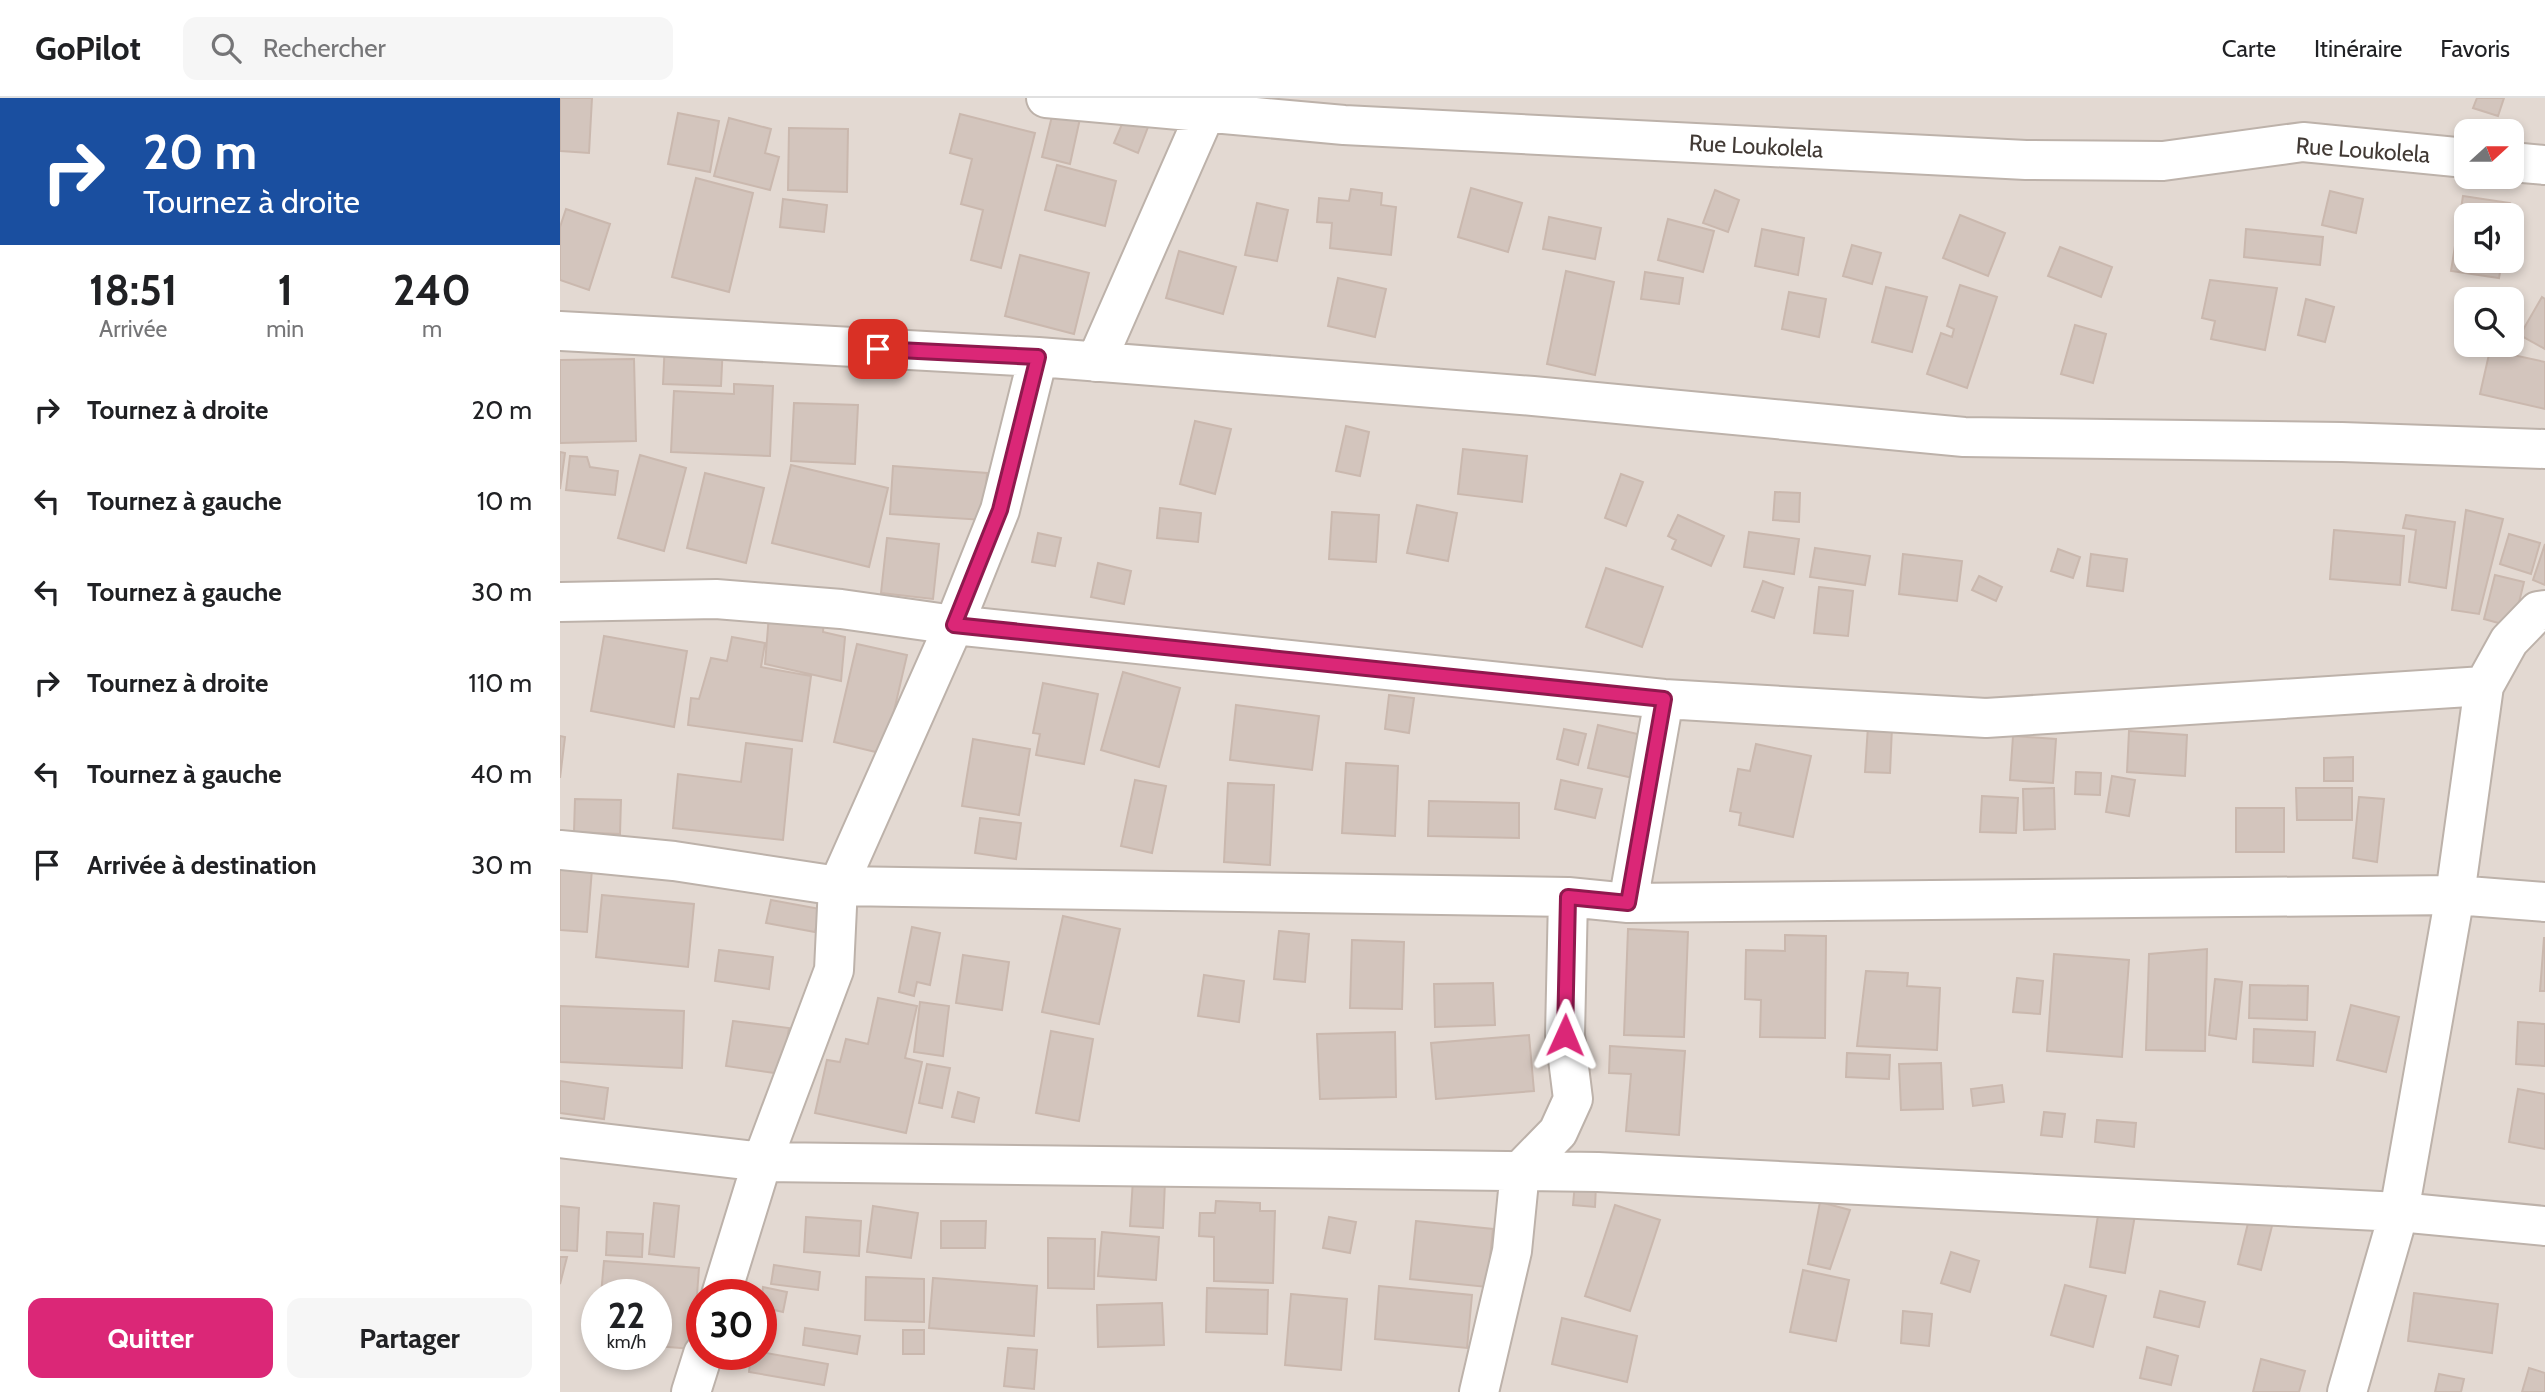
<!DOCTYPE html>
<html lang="fr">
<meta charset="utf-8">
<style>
body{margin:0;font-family:Cabin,sans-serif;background:#f6f6f6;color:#202124;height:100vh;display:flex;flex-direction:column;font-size:26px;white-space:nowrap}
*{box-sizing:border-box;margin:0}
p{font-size:23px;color:#757577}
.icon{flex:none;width:38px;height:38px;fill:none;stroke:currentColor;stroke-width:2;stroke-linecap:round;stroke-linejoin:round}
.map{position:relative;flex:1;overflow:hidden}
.panel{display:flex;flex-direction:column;background:#fff;width:560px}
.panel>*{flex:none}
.top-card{background:#1a4fa0;color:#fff;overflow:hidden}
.needle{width:46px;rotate:69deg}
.controls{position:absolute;left:1894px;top:21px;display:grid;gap:14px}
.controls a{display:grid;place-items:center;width:70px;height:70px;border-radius:14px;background:#fff;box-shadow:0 4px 10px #0003;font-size:35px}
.speed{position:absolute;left:21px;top:1181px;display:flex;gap:14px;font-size:35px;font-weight:700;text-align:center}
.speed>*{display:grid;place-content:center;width:91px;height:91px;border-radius:50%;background:#fff;box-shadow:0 4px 10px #0003;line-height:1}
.speed small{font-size:18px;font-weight:400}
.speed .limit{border:10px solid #d22;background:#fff;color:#111}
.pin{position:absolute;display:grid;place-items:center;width:60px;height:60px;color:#fff;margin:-30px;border-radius:14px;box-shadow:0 4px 10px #0006}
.me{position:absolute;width:77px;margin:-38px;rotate:1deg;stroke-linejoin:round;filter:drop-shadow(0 0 5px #0008)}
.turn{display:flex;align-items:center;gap:24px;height:147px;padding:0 28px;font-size:32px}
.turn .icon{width:91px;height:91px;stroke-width:2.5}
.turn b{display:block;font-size:49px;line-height:60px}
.eta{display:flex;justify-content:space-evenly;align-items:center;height:119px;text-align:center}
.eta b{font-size:42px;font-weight:700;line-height:49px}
.action{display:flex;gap:14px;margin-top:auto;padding:14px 28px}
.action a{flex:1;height:80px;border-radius:14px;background:#db2777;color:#fff;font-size:28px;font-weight:700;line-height:80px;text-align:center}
.action a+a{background:#f6f6f6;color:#202124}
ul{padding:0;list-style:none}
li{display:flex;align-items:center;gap:21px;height:91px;padding:0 28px}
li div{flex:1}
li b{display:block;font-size:26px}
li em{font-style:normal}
header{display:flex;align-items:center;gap:42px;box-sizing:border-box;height:98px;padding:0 35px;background:#fff;border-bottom:2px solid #e0e0e0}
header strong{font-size:33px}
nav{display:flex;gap:38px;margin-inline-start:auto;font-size:24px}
.search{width:490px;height:63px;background:#f6f6f6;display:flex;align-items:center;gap:18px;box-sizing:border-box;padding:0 24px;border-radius:14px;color:#757577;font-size:26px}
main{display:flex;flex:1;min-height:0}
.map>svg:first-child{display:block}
.residential{fill:#e3d9d2;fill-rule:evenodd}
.building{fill:#d3c5bd;stroke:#cab8ae;stroke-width:2}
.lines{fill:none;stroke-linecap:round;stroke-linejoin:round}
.street-casing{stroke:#bdb2aa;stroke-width:42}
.street{stroke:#fff;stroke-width:38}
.route-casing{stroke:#8e194d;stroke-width:18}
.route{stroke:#db2777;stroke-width:12}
.labels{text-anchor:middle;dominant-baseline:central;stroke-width:5;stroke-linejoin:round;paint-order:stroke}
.street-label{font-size:23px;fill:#413934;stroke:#fff}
</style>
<header>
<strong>GoPilot</strong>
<div class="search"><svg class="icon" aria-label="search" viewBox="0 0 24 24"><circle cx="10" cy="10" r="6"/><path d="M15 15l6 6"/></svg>Rechercher</div>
<nav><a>Carte</a><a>Itinéraire</a><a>Favoris</a></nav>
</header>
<main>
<section class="panel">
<div class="top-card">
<div class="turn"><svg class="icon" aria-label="right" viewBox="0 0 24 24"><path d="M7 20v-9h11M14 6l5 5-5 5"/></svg><div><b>20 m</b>Tournez à droite</div></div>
</div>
<div class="eta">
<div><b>18:51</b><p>Arrivée</p></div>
<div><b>1</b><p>min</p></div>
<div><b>240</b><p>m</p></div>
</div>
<ul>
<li><svg class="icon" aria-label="right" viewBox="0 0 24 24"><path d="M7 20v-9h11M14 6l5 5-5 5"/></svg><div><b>Tournez à droite</b></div><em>20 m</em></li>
<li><svg class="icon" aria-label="left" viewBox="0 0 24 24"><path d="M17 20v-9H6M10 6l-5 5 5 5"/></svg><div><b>Tournez à gauche</b></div><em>10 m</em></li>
<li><svg class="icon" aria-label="left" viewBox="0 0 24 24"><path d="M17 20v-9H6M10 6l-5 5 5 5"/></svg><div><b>Tournez à gauche</b></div><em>30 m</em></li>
<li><svg class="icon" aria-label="right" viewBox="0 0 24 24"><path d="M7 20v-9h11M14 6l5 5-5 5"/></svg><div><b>Tournez à droite</b></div><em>110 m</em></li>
<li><svg class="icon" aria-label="left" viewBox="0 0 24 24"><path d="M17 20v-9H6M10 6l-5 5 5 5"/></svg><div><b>Tournez à gauche</b></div><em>40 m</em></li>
<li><svg class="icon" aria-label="arrive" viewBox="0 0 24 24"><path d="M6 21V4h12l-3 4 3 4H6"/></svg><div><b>Arrivée à destination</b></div><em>30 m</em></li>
</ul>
<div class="action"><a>Quitter</a><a>Partager</a></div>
</section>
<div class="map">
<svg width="1985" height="1294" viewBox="0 0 1985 1294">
<rect width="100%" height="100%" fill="#f0e9e4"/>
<path class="residential" d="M 0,0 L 1985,0 L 1985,1294 L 0,1294 ZM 1906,33 L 1951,33 L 1951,79 L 1906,79 ZM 1906,117 L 1951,117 L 1951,163 L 1906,163 ZM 1906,201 L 1951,201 L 1951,247 L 1906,247 ZM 37,1197 L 96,1197 L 96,1256 L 37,1256 ZM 142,1197 L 201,1197 L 201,1256 L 142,1256 Z"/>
<path class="building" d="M 0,0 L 32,0 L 29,55 L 0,53 Z
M 1917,0 L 1944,0 L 1938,18 L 1913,10 Z
M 494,10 L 521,16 L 510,66 L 482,59 Z
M 118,15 L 159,23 L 150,74 L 108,66 Z
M 400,16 L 475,35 L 441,170 L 411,162 L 423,112 L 401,106 L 412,61 L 390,55 Z
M 565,19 L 588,29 L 578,55 L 554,45 Z
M 169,20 L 211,31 L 205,55 L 219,59 L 210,92 L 154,78 Z
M 229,30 L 288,31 L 287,94 L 228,92 Z
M 497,67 L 556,83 L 545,128 L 485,112 Z
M 136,80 L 193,95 L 169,194 L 112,179 Z
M 911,90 L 962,105 L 948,154 L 898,139 Z
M 791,91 L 822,95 L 821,107 L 836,109 L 831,157 L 770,150 L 772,125 L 757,124 L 759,100 L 789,103 Z
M 1155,92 L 1179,102 L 1168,134 L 1143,125 Z
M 1770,93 L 1803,101 L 1796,135 L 1762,127 Z
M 1903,98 L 1950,105 L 1948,117 L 1906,117 L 1906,163 L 1942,163 L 1939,180 L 1891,173 Z
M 223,101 L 267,107 L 264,134 L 220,129 Z
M 697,105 L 728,112 L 717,163 L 685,157 Z
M 6,111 L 50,126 L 29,192 L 0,182 L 0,129 Z
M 1400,117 L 1445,135 L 1428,178 L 1383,160 Z
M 989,119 L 1041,130 L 1035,161 L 983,151 Z
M 1108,121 L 1154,133 L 1143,174 L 1098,162 Z
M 1202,131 L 1244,140 L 1238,177 L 1195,168 Z
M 1686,131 L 1763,139 L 1760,167 L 1684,159 Z
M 1292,147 L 1321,155 L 1312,186 L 1283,178 Z
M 1500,149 L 1552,169 L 1541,199 L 1488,178 Z
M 619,153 L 676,169 L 663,216 L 606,200 Z
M 460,157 L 529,175 L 514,236 L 445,218 Z
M 1006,173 L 1054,184 L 1035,277 L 987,266 Z
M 1085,174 L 1123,180 L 1119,206 L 1081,201 Z
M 778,180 L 826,191 L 815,239 L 768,228 Z
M 1650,182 L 1717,190 L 1705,252 L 1651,241 L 1655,223 L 1642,220 Z
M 1400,187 L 1437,199 L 1407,290 L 1367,276 L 1381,235 L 1392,239 L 1394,231 L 1387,228 Z
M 1326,189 L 1367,199 L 1352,254 L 1312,244 Z
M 1229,194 L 1266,201 L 1259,239 L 1222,231 Z
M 1982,199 L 1985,201 L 1985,251 L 1960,237 Z
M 1746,201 L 1774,209 L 1765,244 L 1738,237 Z
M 1515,227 L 1546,236 L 1533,285 L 1501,276 Z
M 105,243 L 163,246 L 161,288 L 103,286 Z
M 1930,252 L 1985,264 L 1985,311 L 1920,296 Z
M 74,261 L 76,343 L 0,345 L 0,262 Z
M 174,286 L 213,288 L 210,358 L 111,354 L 114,293 L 174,296 Z
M 234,305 L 298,307 L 295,366 L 231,363 Z
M 635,323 L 671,331 L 655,396 L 620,386 Z
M 786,328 L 809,334 L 800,378 L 776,373 Z
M 903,351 L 967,358 L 962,404 L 898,396 Z
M 0,354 L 5,355 L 0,391 Z
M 80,357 L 126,370 L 104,453 L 58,440 Z
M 10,358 L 27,359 L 30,369 L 58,373 L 55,397 L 6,392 Z
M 231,367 L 328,390 L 309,469 L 212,445 Z
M 333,368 L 427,375 L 424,422 L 330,416 Z
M 145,375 L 204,390 L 186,465 L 127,450 Z
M 1061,376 L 1083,384 L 1066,428 L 1045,420 Z
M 1215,394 L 1240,395 L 1239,424 L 1213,422 Z
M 857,407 L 897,415 L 888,463 L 847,455 Z
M 600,410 L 641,415 L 638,444 L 597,440 Z
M 1906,412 L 1943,421 L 1919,516 L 1892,512 Z
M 772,414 L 819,417 L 816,464 L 769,461 Z
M 1118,417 L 1164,438 L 1151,468 L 1112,451 L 1116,442 L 1108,438 Z
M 1846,417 L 1895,424 L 1886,490 L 1849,484 L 1856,432 L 1843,430 Z
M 1774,432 L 1844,438 L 1840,487 L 1770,481 Z
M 1189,434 L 1239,441 L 1234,476 L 1184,469 Z
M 478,435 L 501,440 L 495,468 L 472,464 Z
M 1949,436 L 1980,445 L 1971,476 L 1940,466 Z
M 327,440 L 379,446 L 373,501 L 321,495 Z
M 1985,446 L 1985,487 L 1973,482 Z
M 1255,450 L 1310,458 L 1305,487 L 1250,479 Z
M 1498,451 L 1520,459 L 1513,480 L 1491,473 Z
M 1343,456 L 1402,463 L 1397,503 L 1339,496 Z
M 1531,456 L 1567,461 L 1563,493 L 1527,488 Z
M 538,465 L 571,473 L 564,506 L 531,499 Z
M 1046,470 L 1103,489 L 1082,549 L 1026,529 Z
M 1935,477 L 1964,484 L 1953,529 L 1924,521 Z
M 1419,478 L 1442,489 L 1436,503 L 1412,492 Z
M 1203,483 L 1223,490 L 1214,520 L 1192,513 Z
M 1259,489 L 1293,493 L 1288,538 L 1254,535 Z
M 209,517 L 264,521 L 263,534 L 285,539 L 281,583 L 205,566 Z
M 44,538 L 127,553 L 114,629 L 31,613 Z
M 172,539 L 205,545 L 201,569 L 251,578 L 242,643 L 128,627 L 131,600 L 139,601 L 151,560 L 167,563 Z
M 297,546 L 347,557 L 324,656 L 274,644 Z
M 563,574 L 620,590 L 599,669 L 541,652 Z
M 483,585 L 538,596 L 524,666 L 476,657 L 480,636 L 473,635 Z
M 829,597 L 854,600 L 849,635 L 825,631 Z
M 676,607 L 759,618 L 752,672 L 670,662 Z
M 1038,627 L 1082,637 L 1073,680 L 1028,670 Z
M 1308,628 L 1332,629 L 1330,675 L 1305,674 Z
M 1004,631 L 1026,636 L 1018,667 L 997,661 Z
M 1569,633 L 1627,637 L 1625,678 L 1567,674 Z
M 0,638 L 5,639 L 0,680 Z
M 1453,638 L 1496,641 L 1493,685 L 1450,682 Z
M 413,641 L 470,651 L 459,717 L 402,708 Z
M 186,645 L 232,651 L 223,742 L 113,730 L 118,676 L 181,684 Z
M 1196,646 L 1251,658 L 1233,739 L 1179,727 L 1181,715 L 1170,713 L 1178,671 L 1190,673 Z
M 1793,659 L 1793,683 L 1764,683 L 1764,660 Z
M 786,665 L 838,668 L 835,738 L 782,735 Z
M 1516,674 L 1541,675 L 1540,697 L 1515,696 Z
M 1552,678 L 1575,682 L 1569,718 L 1546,714 Z
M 575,682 L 606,688 L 592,755 L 561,748 Z
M 1001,682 L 1042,691 L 1035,720 L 995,711 Z
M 668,685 L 714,687 L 710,767 L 664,764 Z
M 1494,690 L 1495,731 L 1464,732 L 1463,691 Z
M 1736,690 L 1792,690 L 1792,722 L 1737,722 Z
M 1422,698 L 1458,700 L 1456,735 L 1420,734 Z
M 1799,699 L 1824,701 L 1817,764 L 1793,760 Z
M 15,701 L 61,702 L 60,736 L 14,734 Z
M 869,703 L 959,705 L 959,740 L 868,738 Z
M 1676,710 L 1724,710 L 1724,754 L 1676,754 Z
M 420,720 L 461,725 L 456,761 L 415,755 Z
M 0,768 L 32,771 L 27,834 L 0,832 Z
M 42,797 L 134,806 L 128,869 L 36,859 Z
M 211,802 L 260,811 L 255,834 L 206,825 Z
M 503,818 L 560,831 L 539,926 L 482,914 Z
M 352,829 L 380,835 L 370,887 L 357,884 L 354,898 L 339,894 Z
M 1068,831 L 1128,834 L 1124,939 L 1064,937 Z
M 719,833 L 749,836 L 745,884 L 714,881 Z
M 1225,837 L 1266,838 L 1265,940 L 1200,939 L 1201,902 L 1185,901 L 1186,852 L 1225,853 Z
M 1984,840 L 1985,840 L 1985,893 L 1980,893 Z
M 792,842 L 844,844 L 842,911 L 790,910 Z
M 1647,851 L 1645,953 L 1586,952 L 1589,856 Z
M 159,852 L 213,859 L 209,891 L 155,883 Z
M 1494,856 L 1569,862 L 1562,959 L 1487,953 Z
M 403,857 L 449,864 L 442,912 L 396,905 Z
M 1306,873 L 1348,875 L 1347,888 L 1380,890 L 1377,952 L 1297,948 Z
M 644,877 L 684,883 L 679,924 L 638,918 Z
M 1457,880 L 1483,883 L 1480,916 L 1453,914 Z
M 1655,881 L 1682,884 L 1676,941 L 1649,937 Z
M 933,885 L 935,927 L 875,929 L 874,886 Z
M 1690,887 L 1748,888 L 1747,922 L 1689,920 Z
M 318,900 L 357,908 L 345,960 L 362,964 L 346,1035 L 255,1015 L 267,962 L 280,964 L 286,941 L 308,946 Z
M 360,904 L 389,908 L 383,958 L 354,954 Z
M 1791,907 L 1839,919 L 1826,974 L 1777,962 Z
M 0,908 L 124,913 L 122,970 L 0,964 Z
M 173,923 L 229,930 L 222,976 L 166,968 Z
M 1958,924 L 1985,926 L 1985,968 L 1956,966 Z
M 1694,931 L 1755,934 L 1753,968 L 1693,964 Z
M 491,933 L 533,941 L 519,1023 L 476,1015 Z
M 835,934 L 836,999 L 760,1001 L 757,936 Z
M 969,937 L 974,993 L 876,1001 L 871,945 Z
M 1050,948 L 1125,953 L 1119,1037 L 1066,1033 L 1071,976 L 1049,975 Z
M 1287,955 L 1330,957 L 1329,981 L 1286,979 Z
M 1381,965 L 1383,1011 L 1341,1012 L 1339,966 Z
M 367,966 L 390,970 L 382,1010 L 359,1005 Z
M 0,983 L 48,990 L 44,1021 L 0,1015 Z
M 1442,987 L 1444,1004 L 1413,1008 L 1411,991 Z
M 1958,991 L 1985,996 L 1985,1051 L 1949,1044 Z
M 398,994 L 419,1000 L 414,1024 L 392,1019 Z
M 1484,1014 L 1505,1016 L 1502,1039 L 1481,1037 Z
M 1537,1022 L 1576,1025 L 1574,1049 L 1535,1044 Z
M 573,1081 L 605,1083 L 603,1130 L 570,1128 Z
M 1015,1085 L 1036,1087 L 1035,1109 L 1013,1107 Z
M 656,1103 L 700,1105 L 700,1113 L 715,1113 L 713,1185 L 654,1183 L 654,1139 L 639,1138 L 640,1115 L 655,1115 Z
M 1260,1104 L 1290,1112 L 1270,1171 L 1248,1166 Z
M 94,1105 L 119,1108 L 114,1159 L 89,1156 Z
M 1055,1107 L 1100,1122 L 1070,1213 L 1025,1198 Z
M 0,1108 L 19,1110 L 17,1153 L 0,1152 Z
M 313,1108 L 358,1115 L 351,1160 L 307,1154 Z
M 1539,1111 L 1575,1117 L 1565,1175 L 1530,1169 Z
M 1690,1117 L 1713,1124 L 1701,1172 L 1678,1166 Z
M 246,1119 L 301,1123 L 299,1158 L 244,1154 Z
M 769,1119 L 796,1124 L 790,1155 L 763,1150 Z
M 381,1123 L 426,1123 L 425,1150 L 381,1150 Z
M 856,1123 L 933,1131 L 927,1189 L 850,1181 Z
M 47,1134 L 83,1136 L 82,1159 L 46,1157 Z
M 542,1134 L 599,1139 L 596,1182 L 538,1178 Z
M 488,1140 L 535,1141 L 534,1191 L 488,1190 Z
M 1391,1154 L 1419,1163 L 1410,1194 L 1381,1185 Z
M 0,1159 L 7,1159 L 0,1186 Z
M 44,1163 L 139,1170 L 133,1251 L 96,1248 L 96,1197 L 41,1197 Z
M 214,1167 L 260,1174 L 258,1192 L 211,1186 Z
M 1243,1172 L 1289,1182 L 1276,1243 L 1230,1234 Z
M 306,1179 L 364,1181 L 364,1224 L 305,1222 Z
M 373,1180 L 477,1188 L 474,1238 L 369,1230 Z
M 1505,1187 L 1546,1198 L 1533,1249 L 1491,1237 Z
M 819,1188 L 912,1197 L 907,1250 L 815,1241 Z
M 203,1189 L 227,1194 L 223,1214 L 201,1209 Z
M 647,1190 L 708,1192 L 707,1236 L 646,1234 Z
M 1600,1193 L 1645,1204 L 1639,1229 L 1594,1219 Z
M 1854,1195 L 1938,1206 L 1932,1255 L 1848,1243 Z
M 731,1196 L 787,1201 L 781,1272 L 725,1267 Z
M 602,1205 L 604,1247 L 538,1249 L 537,1207 Z
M 1343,1213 L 1372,1216 L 1369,1248 L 1341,1245 Z
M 1002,1220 L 1077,1238 L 1067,1284 L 992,1266 Z
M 245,1230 L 300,1238 L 297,1256 L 243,1247 Z
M 343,1232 L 364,1232 L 364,1256 L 343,1256 Z
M 1587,1249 L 1618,1258 L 1611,1287 L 1580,1280 Z
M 448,1250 L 477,1252 L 474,1291 L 444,1288 Z
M 201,1254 L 268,1266 L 264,1287 L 189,1274 L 191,1256 L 201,1256 Z
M 1701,1261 L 1745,1273 L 1739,1294 L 1693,1294 Z
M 1969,1270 L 1985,1275 L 1985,1294 L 1962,1294 Z
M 1879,1276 L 1904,1281 L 1901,1294 L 1875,1294 Z"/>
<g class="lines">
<g class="street-casing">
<path id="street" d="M 486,0 L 784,27 L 1466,62 L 1603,63 L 1743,44 L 1906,60
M 1951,64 L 1985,67
M 0,233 L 478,259 L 973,298 L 1404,339 L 1782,344 L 1985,351
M 536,264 L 652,0
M 0,504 L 156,501 L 281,511 L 394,527 L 1104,601 L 1426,620 L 1924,588
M 0,752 L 114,763 L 278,788 L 1008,799 L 1068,805 L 1895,797 L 1985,804
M 1068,805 L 1104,601
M 0,1040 L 202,1064 L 1038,1074 L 1839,1114 L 1985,1128
M 161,1197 L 202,1064 L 274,872 L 278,788 L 394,527 L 440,412 L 478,259
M 131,1294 L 143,1256
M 919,1294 L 952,1153 L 960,1073 L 998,1034 L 1013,1001 L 1005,937 L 1008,799
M 1787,1294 L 1839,1114 L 1895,797 L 1924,588 L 1949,543 L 1978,513 L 1985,512"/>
</g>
<use href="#street" class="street"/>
</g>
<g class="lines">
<g class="route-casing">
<path id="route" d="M 318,251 L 478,259 L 440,412 L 394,527 L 1104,601 L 1068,805 L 1008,799 L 1005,937"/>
</g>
<use href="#route" class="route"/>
</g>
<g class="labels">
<g class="street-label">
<text transform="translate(1196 48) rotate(3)">Rue Loukolela</text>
<text transform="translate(1803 52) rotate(4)">Rue Loukolela</text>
</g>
</g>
</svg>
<div class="controls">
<a><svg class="needle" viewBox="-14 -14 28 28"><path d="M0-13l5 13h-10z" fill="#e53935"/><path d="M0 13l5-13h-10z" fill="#757577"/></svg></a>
<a><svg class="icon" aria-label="sound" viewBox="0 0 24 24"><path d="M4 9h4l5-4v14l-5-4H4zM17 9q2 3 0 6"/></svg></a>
<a><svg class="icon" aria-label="search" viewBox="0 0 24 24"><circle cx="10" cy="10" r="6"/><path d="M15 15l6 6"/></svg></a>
</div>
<div class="speed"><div>22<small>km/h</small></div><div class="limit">30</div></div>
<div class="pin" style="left:318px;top:251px;background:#d93025"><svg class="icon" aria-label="arrive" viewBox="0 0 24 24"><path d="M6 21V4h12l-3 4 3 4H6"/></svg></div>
<svg class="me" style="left:1005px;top:937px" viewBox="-20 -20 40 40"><path d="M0-17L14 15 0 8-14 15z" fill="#db2777" stroke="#fff" stroke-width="4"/></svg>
</div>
</main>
